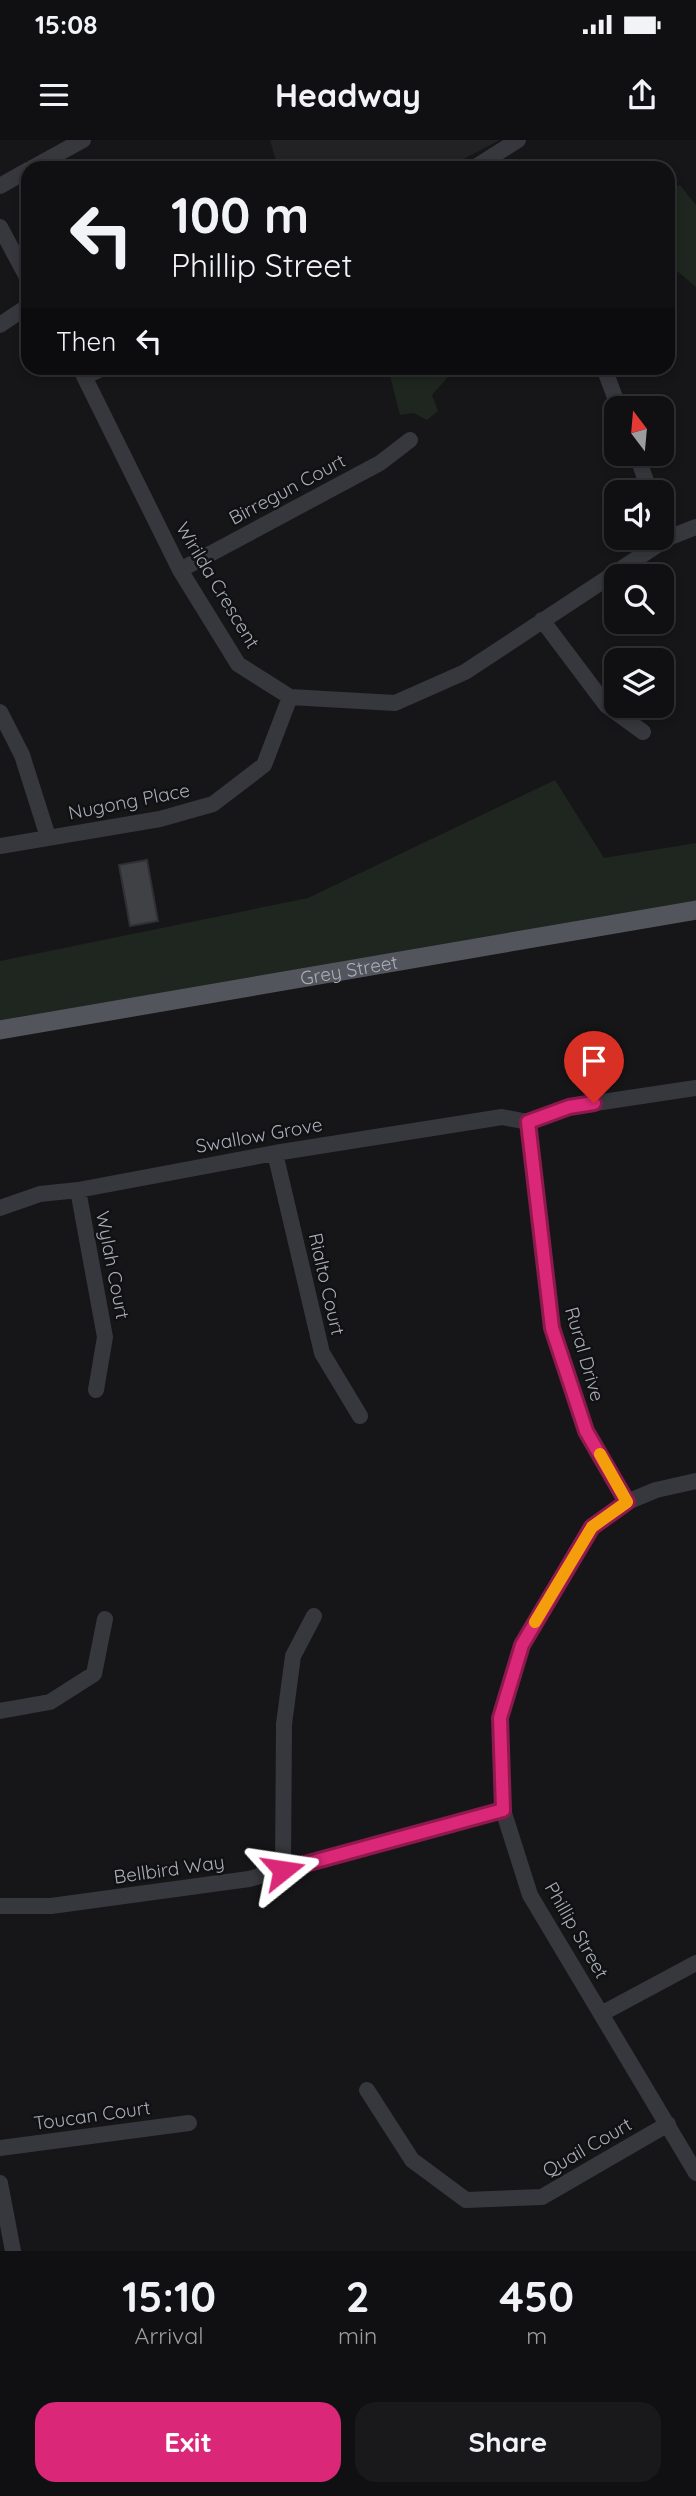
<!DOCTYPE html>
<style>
body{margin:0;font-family:Quicksand,sans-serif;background:#19191b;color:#f1f3f6;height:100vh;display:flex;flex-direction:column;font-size:26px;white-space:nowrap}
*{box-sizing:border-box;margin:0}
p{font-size:23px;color:#9c9d9f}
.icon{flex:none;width:38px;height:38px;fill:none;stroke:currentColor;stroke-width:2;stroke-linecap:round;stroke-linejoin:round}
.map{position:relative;height:2111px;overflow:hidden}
.details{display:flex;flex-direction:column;background:#101012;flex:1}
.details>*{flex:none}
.top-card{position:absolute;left:21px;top:21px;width:654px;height:214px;border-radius:21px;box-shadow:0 4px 10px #0003,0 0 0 2px #303032;background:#101012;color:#f1f3f6;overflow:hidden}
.needle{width:46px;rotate:344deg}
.controls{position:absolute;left:604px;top:256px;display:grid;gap:14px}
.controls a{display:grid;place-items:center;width:70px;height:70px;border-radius:14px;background:#101012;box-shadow:0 4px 10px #0003,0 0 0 2px #303032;font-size:35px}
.pin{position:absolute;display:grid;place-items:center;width:60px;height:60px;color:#fff;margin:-72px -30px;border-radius:50% 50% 50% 0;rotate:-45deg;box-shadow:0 0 7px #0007}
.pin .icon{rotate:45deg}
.me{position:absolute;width:77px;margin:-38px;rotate:75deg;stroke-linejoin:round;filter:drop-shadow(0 0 5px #0008)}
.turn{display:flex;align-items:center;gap:24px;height:147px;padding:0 35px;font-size:32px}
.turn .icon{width:91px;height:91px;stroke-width:2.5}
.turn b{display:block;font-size:49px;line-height:60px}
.then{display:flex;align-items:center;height:66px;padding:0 35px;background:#0003;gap:14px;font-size:26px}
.eta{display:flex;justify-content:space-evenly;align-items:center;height:119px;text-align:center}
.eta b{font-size:42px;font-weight:800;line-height:49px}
.button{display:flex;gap:14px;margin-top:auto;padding:14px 35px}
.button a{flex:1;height:80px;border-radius:21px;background:#db2777;color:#fff;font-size:28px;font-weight:800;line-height:80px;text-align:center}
.button a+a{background:#19191b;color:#f1f3f6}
.status{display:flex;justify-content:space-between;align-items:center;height:49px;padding:0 35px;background:#101012;direction:ltr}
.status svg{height:19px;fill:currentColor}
header{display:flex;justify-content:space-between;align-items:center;height:91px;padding:0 35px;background:#101012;font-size:32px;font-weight:800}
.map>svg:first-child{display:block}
.built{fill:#222225}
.green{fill:#1e261f}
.building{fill:#404145;stroke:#303034;stroke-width:2}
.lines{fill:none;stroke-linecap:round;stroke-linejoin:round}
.minor{stroke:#37383d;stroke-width:16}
.major{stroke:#53555c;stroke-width:19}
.route-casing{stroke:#8e194d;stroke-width:18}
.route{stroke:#db2777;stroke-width:12}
.slow{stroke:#f59e0b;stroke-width:12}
.labels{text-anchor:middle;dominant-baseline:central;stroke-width:5;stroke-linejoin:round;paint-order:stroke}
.street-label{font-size:19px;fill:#a8adb8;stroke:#111113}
</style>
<div class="status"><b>15:08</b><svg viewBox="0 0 49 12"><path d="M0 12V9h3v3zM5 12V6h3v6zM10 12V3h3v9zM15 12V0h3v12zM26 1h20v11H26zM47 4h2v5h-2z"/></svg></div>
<header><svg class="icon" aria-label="menu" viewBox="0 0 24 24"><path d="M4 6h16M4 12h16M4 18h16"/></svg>Headway<svg class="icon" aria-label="share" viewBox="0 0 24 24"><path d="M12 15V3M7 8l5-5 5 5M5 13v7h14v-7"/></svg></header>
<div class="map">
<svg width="696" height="2111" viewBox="0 0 696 2111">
<rect width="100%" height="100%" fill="#161618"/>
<path class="built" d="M 270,0 L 500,0 L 446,28 L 278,28 Z"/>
<path class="green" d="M 680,45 L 696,65 L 696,147 L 677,131 L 669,133 L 669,50 Z
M 388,228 L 456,228 L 432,255 L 438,271 L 427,280 L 414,273 L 400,275 Z
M 555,640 L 604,718 L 696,703 L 696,763 L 0,881 L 0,821 L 308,758 Z"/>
<path class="building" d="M 147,720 L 158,781 L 130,786 L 119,725 Z"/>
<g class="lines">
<path class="minor" d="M 32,28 L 83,0
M 474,28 L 518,0
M 0,46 L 28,30
M 0,87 L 28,139
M 0,185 L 28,166
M 80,228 L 180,430 L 238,524 L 290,557 L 395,563 L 465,532 L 668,398 L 696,387
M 604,228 L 619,268
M 86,236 L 103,228
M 636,313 L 650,352
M 662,381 L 668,398
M 180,430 L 380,323 L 410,300
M 542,480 L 606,565 L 643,592
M 0,572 L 22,615 L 48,697
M 0,706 L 160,679 L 213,664 L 264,625 L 290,557
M 528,982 L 552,1188 L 586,1291 L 627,1362
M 528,982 L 569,967 L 696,948
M 275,1013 L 322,1213 L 360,1276
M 78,1050 L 105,1197 L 96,1250
M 0,1068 L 40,1054 L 78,1050 L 275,1013 L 502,977 L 528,982
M 696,1341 L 656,1350 L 627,1362 L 591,1387 L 522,1505 L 500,1578 L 503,1670 L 530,1755 L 696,2033
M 0,1571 L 50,1562 L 94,1534 L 105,1479
M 283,1730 L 284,1584 L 293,1516 L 314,1476
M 0,1766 L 51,1766 L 249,1739 L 503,1670
M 601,1874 L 696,1823
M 367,1950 L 412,2020 L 466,2060 L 542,2057 L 668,1984
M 0,2008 L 189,1983
M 0,2043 L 13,2111"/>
<path class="major" id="s1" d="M 0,890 L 696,770"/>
</g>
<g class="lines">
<g class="route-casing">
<path id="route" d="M 283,1730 L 503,1670 L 500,1578 L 522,1505 L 592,1387 L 627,1362 L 586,1291 L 552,1188 L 528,982 L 569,967 L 594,963"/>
</g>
<use href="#route" class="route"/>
<path class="slow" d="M 535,1482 L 592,1387 L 627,1362 L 600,1314"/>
</g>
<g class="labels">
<g class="street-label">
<text transform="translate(287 349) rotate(-28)">Birregun Court</text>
<text transform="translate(218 445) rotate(59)">Wirilda Crescent</text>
<text transform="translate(129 661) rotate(-11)">Nugong Place</text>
<text stroke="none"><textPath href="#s1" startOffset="354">Grey Street</textPath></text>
<text transform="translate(259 995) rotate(-10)">Swallow Grove</text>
<text transform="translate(113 1125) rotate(79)">Wylah Court</text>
<text transform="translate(327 1144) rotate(77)">Rialto Court</text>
<text transform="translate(585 1214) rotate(74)">Rural Drive</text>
<text transform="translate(169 1729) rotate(-8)">Bellbird Way</text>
<text transform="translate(577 1790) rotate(60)">Phillip Street</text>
<text transform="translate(92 1975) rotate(-8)">Toucan Court</text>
<text transform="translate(587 2007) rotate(-30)">Quail Court</text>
</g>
</g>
</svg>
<div class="controls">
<a><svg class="needle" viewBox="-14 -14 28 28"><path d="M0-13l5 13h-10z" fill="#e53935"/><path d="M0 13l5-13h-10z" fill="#9c9d9f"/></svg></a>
<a><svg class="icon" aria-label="sound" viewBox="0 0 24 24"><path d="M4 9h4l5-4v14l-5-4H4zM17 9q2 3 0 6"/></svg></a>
<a><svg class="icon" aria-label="search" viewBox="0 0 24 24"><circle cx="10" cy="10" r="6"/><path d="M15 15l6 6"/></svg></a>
<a><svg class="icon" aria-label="layers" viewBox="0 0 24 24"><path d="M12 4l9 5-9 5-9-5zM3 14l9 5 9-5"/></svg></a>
</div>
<div class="pin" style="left:594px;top:963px;background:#d93025"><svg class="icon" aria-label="arrive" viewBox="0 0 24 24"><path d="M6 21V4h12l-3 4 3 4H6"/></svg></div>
<svg class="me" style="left:283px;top:1730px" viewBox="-20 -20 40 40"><path d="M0-17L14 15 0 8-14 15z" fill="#db2777" stroke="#fff" stroke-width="4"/></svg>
<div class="top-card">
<div class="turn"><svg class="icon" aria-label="left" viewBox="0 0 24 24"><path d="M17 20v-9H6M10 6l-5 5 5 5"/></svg><div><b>100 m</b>Phillip Street</div></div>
<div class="then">Then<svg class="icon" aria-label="left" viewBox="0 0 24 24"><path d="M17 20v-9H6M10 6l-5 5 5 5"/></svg></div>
</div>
</div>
<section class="details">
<div class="eta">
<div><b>15:10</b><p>Arrival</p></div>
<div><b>2</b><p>min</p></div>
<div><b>450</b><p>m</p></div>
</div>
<div class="button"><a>Exit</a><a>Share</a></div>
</section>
